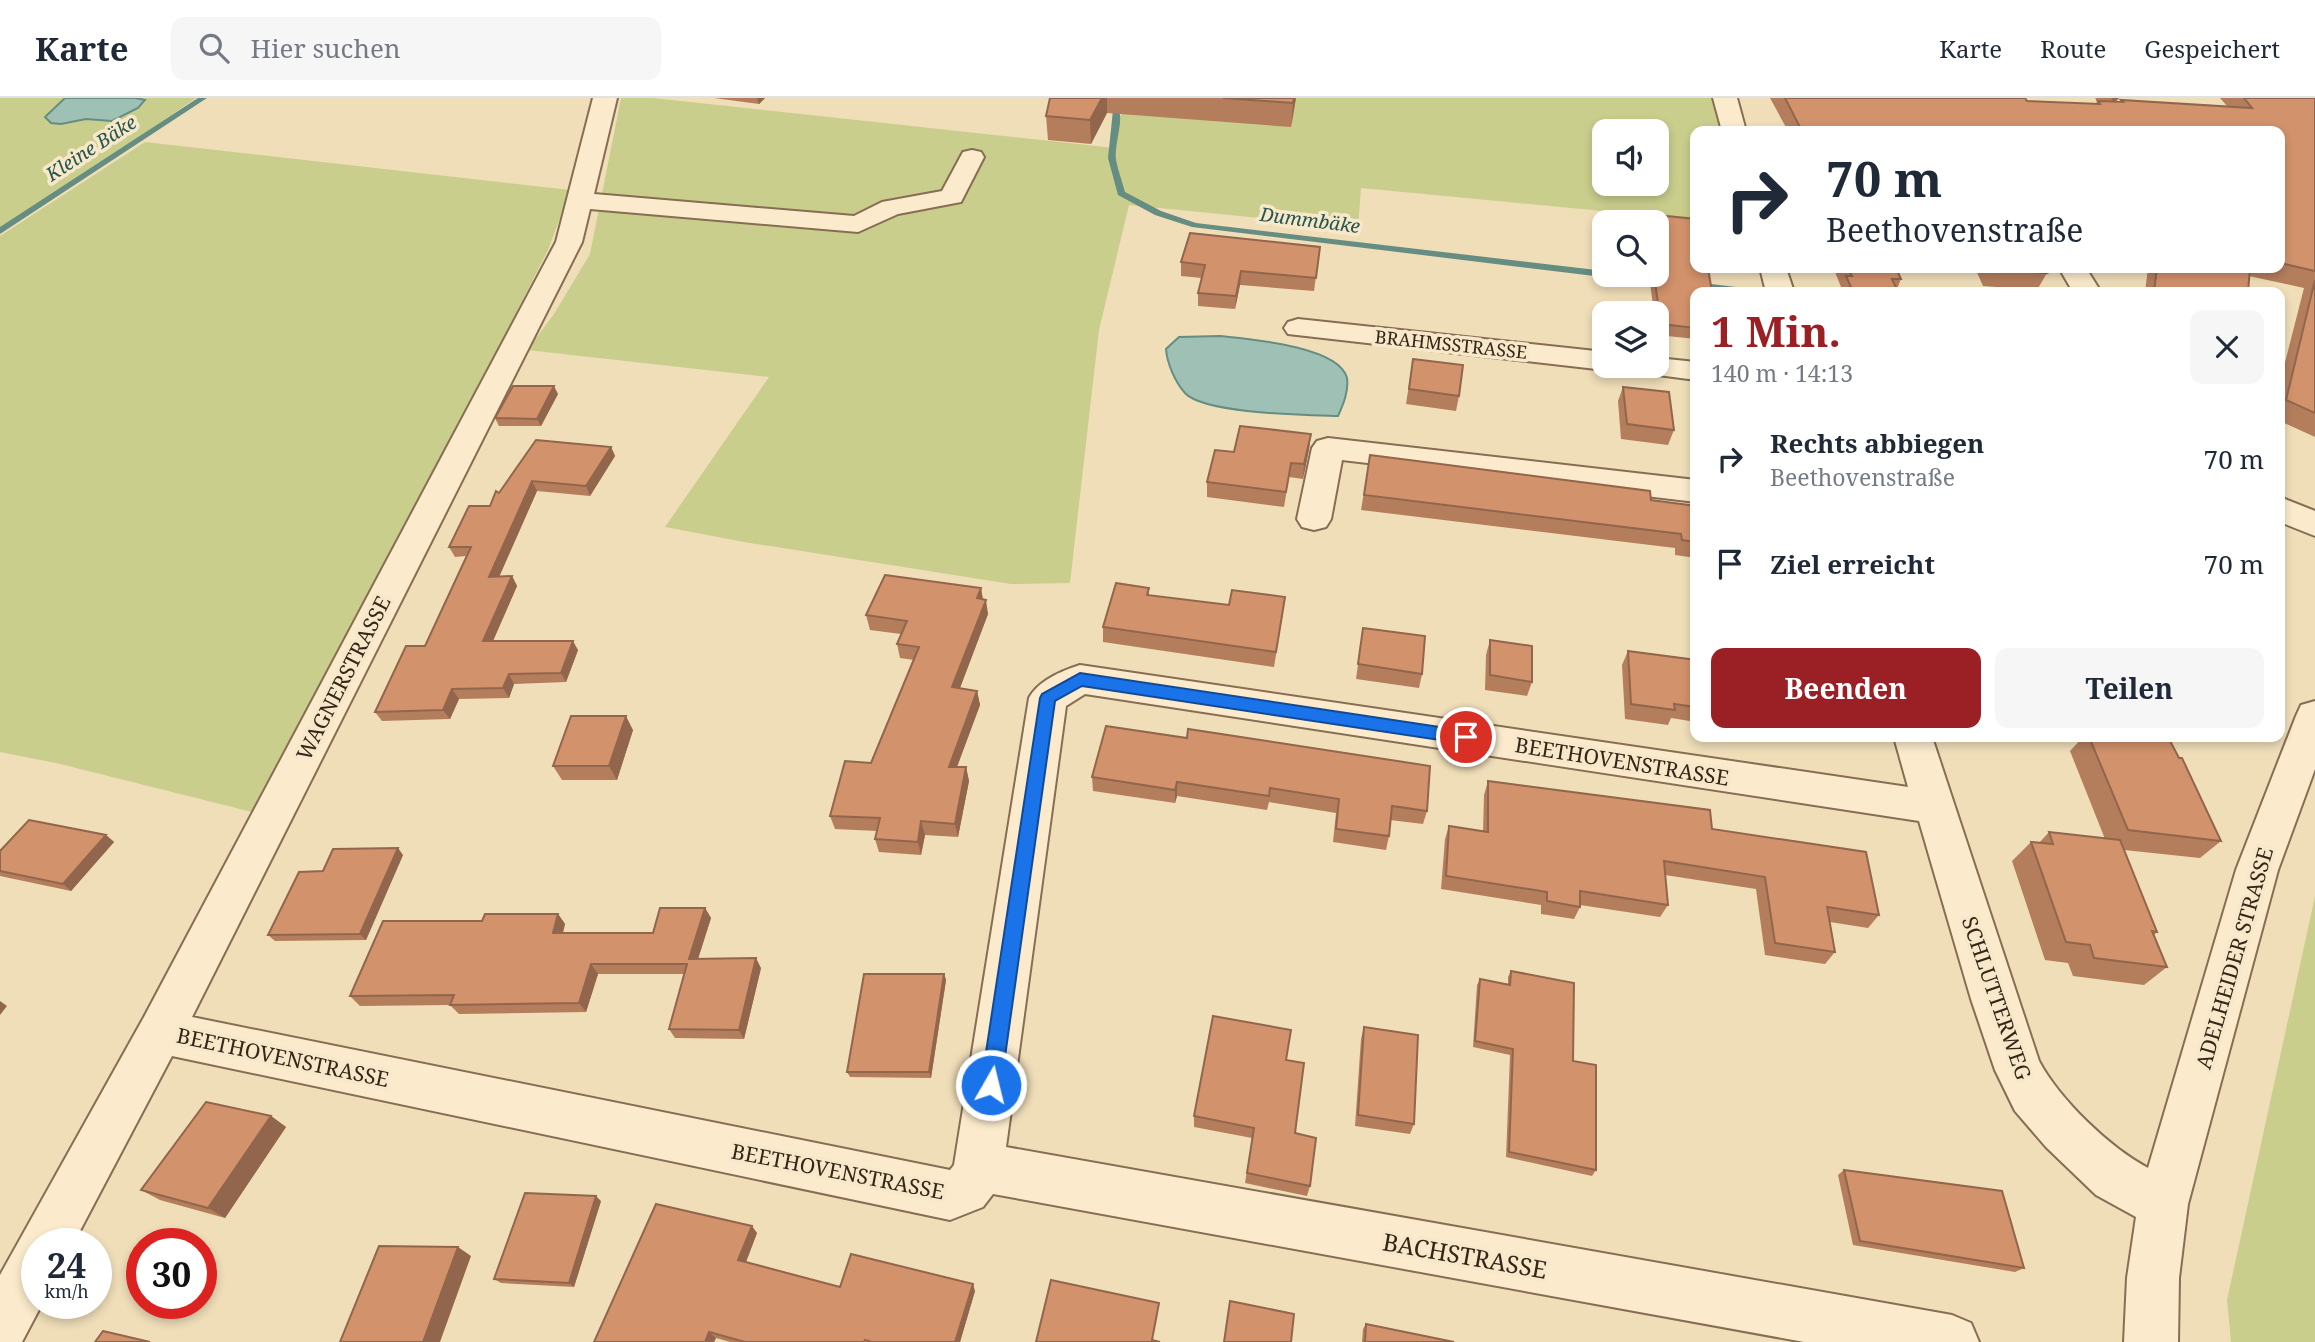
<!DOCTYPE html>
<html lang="de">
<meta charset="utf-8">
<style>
body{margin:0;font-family:"Noto Serif",serif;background:#f6f6f7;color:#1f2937;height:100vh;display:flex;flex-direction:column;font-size:26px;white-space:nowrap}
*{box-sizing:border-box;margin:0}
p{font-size:23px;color:#747a83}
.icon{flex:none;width:38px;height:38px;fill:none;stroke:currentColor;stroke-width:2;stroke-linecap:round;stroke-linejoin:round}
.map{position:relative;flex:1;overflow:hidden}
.panel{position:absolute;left:1690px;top:189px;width:595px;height:455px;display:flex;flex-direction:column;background:#fff;border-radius:14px;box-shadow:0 4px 10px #0003}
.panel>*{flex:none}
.guide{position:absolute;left:1690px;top:28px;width:595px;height:147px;border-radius:14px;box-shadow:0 4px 10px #0003;background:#fff;color:#1f2937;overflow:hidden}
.buttons{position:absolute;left:1592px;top:21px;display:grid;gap:14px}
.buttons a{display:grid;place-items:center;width:77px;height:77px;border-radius:14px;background:#fff;box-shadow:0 4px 10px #0003;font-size:35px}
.speed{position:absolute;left:21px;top:1130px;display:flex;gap:14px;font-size:35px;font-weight:700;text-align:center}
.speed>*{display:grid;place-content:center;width:91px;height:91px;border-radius:50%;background:#fff;box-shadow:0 4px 10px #0003;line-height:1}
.speed small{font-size:18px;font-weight:400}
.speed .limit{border:10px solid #d22;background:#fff;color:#111}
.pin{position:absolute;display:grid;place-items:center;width:60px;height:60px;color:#fff;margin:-30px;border:4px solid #fff;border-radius:50%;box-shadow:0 2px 7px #0007}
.me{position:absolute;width:77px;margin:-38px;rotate:8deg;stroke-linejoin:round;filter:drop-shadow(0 0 5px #0008)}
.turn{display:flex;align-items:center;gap:24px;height:147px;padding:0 21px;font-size:32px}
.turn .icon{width:91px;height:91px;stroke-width:2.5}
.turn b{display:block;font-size:49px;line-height:60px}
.round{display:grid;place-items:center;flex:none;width:74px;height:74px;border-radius:14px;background:#f6f6f7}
.head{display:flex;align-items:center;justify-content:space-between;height:119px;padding:0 21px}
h1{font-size:42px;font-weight:700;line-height:52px;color:#9a2025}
.primary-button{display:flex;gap:14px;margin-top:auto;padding:14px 21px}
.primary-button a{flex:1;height:80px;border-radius:14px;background:#9a2025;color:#fff;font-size:28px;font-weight:700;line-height:80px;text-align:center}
.primary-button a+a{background:#f6f6f7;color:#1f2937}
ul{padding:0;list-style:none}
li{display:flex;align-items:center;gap:21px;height:105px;padding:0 21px}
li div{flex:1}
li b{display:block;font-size:26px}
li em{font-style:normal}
header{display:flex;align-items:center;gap:42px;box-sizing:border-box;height:98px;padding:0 35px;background:#fff;border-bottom:2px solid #e0e1e3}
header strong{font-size:33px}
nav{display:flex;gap:38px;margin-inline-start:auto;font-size:24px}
.search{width:490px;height:63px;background:#f6f6f7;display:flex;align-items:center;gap:18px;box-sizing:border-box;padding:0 24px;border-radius:14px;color:#747a83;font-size:26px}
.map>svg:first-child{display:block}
.green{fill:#c9ce8d;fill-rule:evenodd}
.water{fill:#9ec0b5;stroke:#668d82;stroke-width:2}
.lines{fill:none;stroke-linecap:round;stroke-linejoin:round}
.stream{fill:#668d82;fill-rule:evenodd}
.minor-casing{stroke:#876d53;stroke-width:4}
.minor{fill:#fbebcc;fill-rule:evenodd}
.wall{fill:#b47e5d}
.shaded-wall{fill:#92664c}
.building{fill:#d1926c;stroke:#92664c;stroke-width:2}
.route{fill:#1a73e8;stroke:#114b97;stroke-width:2}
.labels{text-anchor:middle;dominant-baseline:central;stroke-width:7;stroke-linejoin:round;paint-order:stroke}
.far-street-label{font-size:18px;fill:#352619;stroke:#f7e8c9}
.far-water-label{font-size:19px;font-style:italic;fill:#275651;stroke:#f7e8c9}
.street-label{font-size:21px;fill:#352619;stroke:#f7e8c9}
.near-street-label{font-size:24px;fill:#352619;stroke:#f7e8c9}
</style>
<header>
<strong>Karte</strong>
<div class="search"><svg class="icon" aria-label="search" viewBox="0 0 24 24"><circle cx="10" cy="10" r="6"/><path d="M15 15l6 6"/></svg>Hier suchen</div>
<nav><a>Karte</a><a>Route</a><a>Gespeichert</a></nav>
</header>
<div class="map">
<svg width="2315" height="1244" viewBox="0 0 2315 1244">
<rect width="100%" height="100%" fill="#f0deb9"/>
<path class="green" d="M 0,0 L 196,0 L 0,135 Z
M 621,0 L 653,0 L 1114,50 L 1124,0 L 1291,29 L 1296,0 L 1711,0 L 1720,33 L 1696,33 L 1696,122 L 1361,90 L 1358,130 L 1129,107 L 1099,232 L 1070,485 L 1011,486 L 744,444 L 665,429 L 769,279 L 527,252 L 554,216 L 590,156 ZM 1605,33 L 1657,33 L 1657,86 L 1605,86 Z
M 145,44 L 570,92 L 549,150 L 510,227 L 505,249 L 256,715 L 56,665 L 0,654 L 0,138 Z
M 2315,798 L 2315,1244 L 2231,1244 L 2227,1202 Z"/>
<path class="water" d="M 65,0 L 135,0 L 145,2 L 138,10 L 112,23 L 86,21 L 61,26 L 51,25 L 45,19 Z
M 1220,238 C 1247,241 1339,248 1347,280 C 1349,293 1343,307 1338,318 C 1308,317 1204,316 1185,295 C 1175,284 1167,265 1166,251 L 1179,239 Z"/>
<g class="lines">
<path class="stream" d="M 198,0 L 207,0 L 0,136 L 0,129 Z
M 1098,0 C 1136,0 1113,39 1116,62 C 1118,72 1122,83 1125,94 L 1161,113 L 1196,125 L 1605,173 L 1605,177 L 1633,177 L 1666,180 L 1670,183 L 1666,186 L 1611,180 L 1192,129 L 1155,117 L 1118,97 L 1108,60 L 1113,12 L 1110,8 Z
M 1694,184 L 1753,191 L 1757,194 L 1733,194 L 1691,189 L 1690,187 Z"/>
<g class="minor-casing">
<path id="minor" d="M 593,0 L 617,0 L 594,96 L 854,118 L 882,104 L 942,93 L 963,54 L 972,52 L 981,54 L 984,59 L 961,104 L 898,116 L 858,134 L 590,111 L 582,144 L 192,919 L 950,1072 L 954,1067 L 1029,600 C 1038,583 1061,573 1080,567 L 1908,689 L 1894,639 L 1932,639 L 2039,963 C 2060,1002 2109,1049 2148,1070 L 2236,772 L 2296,618 L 2301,607 L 2315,603 L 2315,671 L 2278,772 L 2188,1106 L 2179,1180 L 2178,1244 L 2124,1244 L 2127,1180 L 2136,1119 L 2096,1097 L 2046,1049 L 2015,1013 L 1995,972 L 1971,901 L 1919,723 L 1085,596 L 1066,608 L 1006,1049 L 1952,1217 L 1971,1225 L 1979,1244 L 1804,1244 L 993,1096 L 983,1109 L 950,1122 L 172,958 L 73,1146 L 37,1146 L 37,1206 L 42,1206 L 22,1244 L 0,1244 L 0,1177 L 144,919 L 556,144 Z
M 1713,0 L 1737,0 L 1746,33 L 1722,33 Z
M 1760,170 L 1786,170 L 1794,194 L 1766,194 Z
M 2059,170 L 2086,170 L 2101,194 L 2073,194 Z
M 1298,221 L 1605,254 L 1605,268 L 1617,268 L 1605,272 L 1288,236 L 1284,230 L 1288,224 Z
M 1657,260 L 1696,264 L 1696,282 L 1635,274 L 1631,268 L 1657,268 Z
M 1328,340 L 1696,382 L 1696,404 L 1342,362 L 1331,421 L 1326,429 L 1314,432 L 1302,429 L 1297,421 L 1312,350 L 1317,343 Z
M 2280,399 L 2315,413 L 2315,438 L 2280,424 Z"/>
</g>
<use href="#minor" class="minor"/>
</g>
<path class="wall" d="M 714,0 L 765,0 L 759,6 Z
M 1050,0 L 1296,0 L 1291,29 L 1107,15 L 1091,46 L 1048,42 L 1046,18 Z
M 1770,0 L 2025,0 L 2027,3 L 2096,6 L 2097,3 L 2095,0 L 2119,0 L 2115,4 L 2119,4 L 2121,2 L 2227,8 L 2220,0 L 2315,0 L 2315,339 L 2280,323 L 2280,284 L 2304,190 L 2249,178 L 2248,194 L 2145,194 L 2148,170 L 2280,170 L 2280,33 L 1788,33 Z
M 1646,116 L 1696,121 L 1696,170 L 1729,170 L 1728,172 L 1708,170 L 1712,194 L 1696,194 L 1696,241 L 1657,237 L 1657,215 L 1654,215 L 1649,177 L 1657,177 L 1657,124 L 1643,124 Z
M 1320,149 L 1314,193 L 1240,187 L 1235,211 L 1198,208 L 1198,195 L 1202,180 L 1181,178 L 1181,164 Z
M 1837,170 L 1896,170 L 1901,181 L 1897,191 L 1898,194 L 1839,194 L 1841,189 L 1835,174 Z
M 1975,170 L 2044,170 L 2047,175 L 2037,192 L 1983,188 Z
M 1413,261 L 1459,298 L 1456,313 L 1406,306 Z
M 1623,289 L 1674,332 L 1668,347 L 1621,341 L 1618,303 Z
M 558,296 L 541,328 L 499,328 L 495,320 Z
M 1311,336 L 1309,351 L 1303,381 L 1289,379 L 1284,409 L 1207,399 L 1207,384 L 1234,354 Z
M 611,349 L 615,358 L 590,398 L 537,393 L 499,479 L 512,478 L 517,488 L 493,543 L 578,552 L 566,584 L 514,586 L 509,600 L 459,601 L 450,621 L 382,623 L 375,614 L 425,548 L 466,458 L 455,459 L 449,449 L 490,408 L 499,395 Z
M 1370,357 L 1651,402 L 1696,408 L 1696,460 L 1675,457 L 1675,450 L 1361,412 Z
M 981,490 L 983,501 L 988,516 L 960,590 L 977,593 L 980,607 L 957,669 L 966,669 L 969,683 L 958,739 L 925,737 L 921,757 L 879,754 L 875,741 L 877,733 L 835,731 L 830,718 L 871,665 L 914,562 L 900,560 L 897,546 L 901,536 L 870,532 L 866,517 Z
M 1149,490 L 1149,497 L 1283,514 L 1274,569 L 1103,544 L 1103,529 Z
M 1363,530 L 1422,576 L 1419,590 L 1356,581 Z
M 1490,542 L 1532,584 L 1527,598 L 1485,592 L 1486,557 Z
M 1628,553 L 1696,562 L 1696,624 L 1671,620 L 1668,627 L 1625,621 L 1622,567 Z
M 1106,628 L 1427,713 L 1423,726 L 1390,722 L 1389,738 L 1386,752 L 1333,744 L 1336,715 L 1269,704 L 1267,712 L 1177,698 L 1175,705 L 1093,693 L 1092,679 Z
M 633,632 L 617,682 L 562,682 L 553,668 Z
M 2083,639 L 2168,639 L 2221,743 L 2200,760 L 2124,752 L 2157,834 L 2154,837 L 2167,869 L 2144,887 L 2073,878 L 2068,865 L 2045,862 L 2012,763 L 2031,744 L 2039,745 L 2049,734 L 2105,741 L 2070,653 Z
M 1488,683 L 1712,731 L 1879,817 L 1868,830 L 1830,824 L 1835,854 L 1825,866 L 1765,857 L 1756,791 L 1665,777 L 1668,807 L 1660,819 L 1580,807 L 1580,809 L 1574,821 L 1541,816 L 1541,807 L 1441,791 L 1445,741 L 1449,728 L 1483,734 L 1484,697 Z
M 106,737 L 114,744 L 71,793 L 0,778 L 0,753 Z
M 403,757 L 366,842 L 275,843 L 268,837 Z
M 705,810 L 711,820 L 698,861 L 761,870 L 744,941 L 675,940 L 669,931 L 685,876 L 598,876 L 586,914 L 459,916 L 450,907 L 360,908 L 350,898 L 482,823 L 558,816 L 565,826 L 563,835 L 653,835 Z
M 1511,873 L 1573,963 L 1596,1072 L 1592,1078 L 1506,1059 L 1510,957 L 1473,949 L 1477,887 L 1480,881 L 1508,886 L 1508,879 Z
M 944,876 L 946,882 L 931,980 L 850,979 L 847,974 Z
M 1364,929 L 1414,1026 L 1410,1036 L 1355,1028 L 1361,941 Z
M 1286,962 L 1295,1035 L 1310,1088 L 1307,1098 L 1245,1085 L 1252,1040 L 1194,1029 L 1194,1018 Z
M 271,1018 L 286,1029 L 225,1120 L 160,1102 L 141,1092 Z
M 1844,1072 L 2024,1170 L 2015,1174 L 1853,1147 L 1838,1077 Z
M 601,1103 L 574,1189 L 501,1185 L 494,1181 Z
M 757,1135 L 746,1164 L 840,1189 L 975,1193 L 960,1244 L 730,1244 L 716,1240 L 714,1244 L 594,1244 Z
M 1366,1226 L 1454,1244 L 1362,1244 L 1363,1231 Z"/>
<path class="shaded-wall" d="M 757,0 L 765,0 L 759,6 Z
M 1102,0 L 1107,0 L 1107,15 L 1091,46 L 1090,22 Z
M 1294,0 L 1296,0 L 1291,29 L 1293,5 Z
M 2113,0 L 2119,0 L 2106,12 Z
M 1241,173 L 1240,187 L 1235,211 L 1236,198 Z
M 554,288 L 558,296 L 541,328 L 537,321 Z
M 1311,336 L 1309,351 L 1303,381 L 1304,366 Z
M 611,349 L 615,358 L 590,398 L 586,388 Z
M 532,383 L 537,393 L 495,488 L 489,479 Z
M 512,478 L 517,488 L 489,552 L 483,543 Z
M 981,490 L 983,504 L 977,500 Z
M 986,502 L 988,516 L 955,603 L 952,589 Z
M 573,543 L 578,552 L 566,584 L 561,575 Z
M 509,576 L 514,586 L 509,600 L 503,590 Z
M 452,591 L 459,601 L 450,621 L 443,612 Z
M 977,593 L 980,607 L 952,682 L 949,669 Z
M 626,618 L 633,632 L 617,682 L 609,668 Z
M 966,669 L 969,683 L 958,739 L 955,726 Z
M 1177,684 L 1177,698 L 1175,705 L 1175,692 Z
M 921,723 L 925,737 L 921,757 L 918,744 Z
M 106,737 L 114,744 L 71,793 L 63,786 Z
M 398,750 L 403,757 L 366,842 L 360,836 Z
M 705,810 L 711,820 L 695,870 L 689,861 Z
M 558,816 L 565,826 L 560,845 L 553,835 Z
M 756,860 L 761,870 L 744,941 L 739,932 Z
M 591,866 L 598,876 L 586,914 L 579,905 Z
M 944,876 L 946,882 L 931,980 L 929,974 Z
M 0,903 L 7,908 L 0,917 Z
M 271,1018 L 286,1029 L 225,1120 L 208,1110 Z
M 596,1098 L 601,1103 L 574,1189 L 569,1185 Z
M 752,1128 L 757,1135 L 744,1169 L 738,1162 Z
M 458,1149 L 471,1158 L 440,1244 L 423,1244 Z
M 973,1186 L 975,1193 L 960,1244 L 955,1244 Z
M 709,1234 L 716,1240 L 714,1244 L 705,1244 Z"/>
<path class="building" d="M 1050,0 L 1102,0 L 1090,22 L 1046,18 Z
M 1223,0 L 1294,0 L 1293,5 Z
M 1785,0 L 2025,0 L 2027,3 L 2100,6 L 2098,3 L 2123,4 L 2121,2 L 2252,10 L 2244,0 L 2315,0 L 2315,173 L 2280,165 L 2280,33 L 1802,33 Z
M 1646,116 L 1696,121 L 1696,170 L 1708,170 L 1712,194 L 1696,194 L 1696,230 L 1661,226 L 1654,177 L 1657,177 L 1657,124 L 1647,124 Z
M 1190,135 L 1320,149 L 1316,180 L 1241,173 L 1236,198 L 1198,195 L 1205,167 L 1181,164 Z
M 1848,170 L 1896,170 L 1901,181 L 1892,181 L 1898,194 L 1853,194 L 1846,178 L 1852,178 Z
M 1992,170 L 2044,170 L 2047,175 L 1992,171 Z
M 2157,170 L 2250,170 L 2248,194 L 2160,194 L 2154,193 Z
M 2315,182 L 2315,315 L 2286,302 Z
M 1413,261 L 1463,267 L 1459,298 L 1409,291 Z
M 513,288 L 554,288 L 537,321 L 495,320 Z
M 1623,289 L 1669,294 L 1674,332 L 1627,326 Z
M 1240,328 L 1311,336 L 1304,366 L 1291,365 L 1286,394 L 1207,384 L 1215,352 L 1234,354 Z
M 536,342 L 611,349 L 586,388 L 532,383 L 489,479 L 512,478 L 483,543 L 573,543 L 561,575 L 509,576 L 503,590 L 452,591 L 443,612 L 375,614 L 406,548 L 425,548 L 471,449 L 449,449 L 469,408 L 490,408 L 496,393 L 499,395 Z
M 1370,357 L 1650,393 L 1651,402 L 1696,408 L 1696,444 L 1682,442 L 1681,436 L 1364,397 Z
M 885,477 L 981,490 L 977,500 L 986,502 L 952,589 L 977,593 L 949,669 L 966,669 L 955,726 L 921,723 L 918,744 L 875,741 L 880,720 L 830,718 L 845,663 L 871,665 L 919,549 L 897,546 L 907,523 L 866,517 Z
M 1116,485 L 1149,490 L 1147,497 L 1229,507 L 1232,492 L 1285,499 L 1276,554 L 1103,529 Z
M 1363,530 L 1425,538 L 1422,576 L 1358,566 Z
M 1490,542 L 1532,548 L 1532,584 L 1490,577 Z
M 1628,553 L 1696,562 L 1696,609 L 1674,606 L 1675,612 L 1631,606 Z
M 571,618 L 626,618 L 609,668 L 553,668 Z
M 1106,628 L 1187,640 L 1188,631 L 1430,668 L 1427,713 L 1392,708 L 1389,738 L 1336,731 L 1339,701 L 1270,690 L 1269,698 L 1177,684 L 1175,692 L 1092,679 Z
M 2089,639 L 2168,639 L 2179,660 L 2182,660 L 2221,743 L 2128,732 Z
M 1488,683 L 1710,712 L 1712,731 L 1866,754 L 1879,817 L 1827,809 L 1835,854 L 1775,845 L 1765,779 L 1664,763 L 1668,807 L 1580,793 L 1580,809 L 1547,803 L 1547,794 L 1446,778 L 1449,728 L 1488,734 Z
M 29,722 L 106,737 L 63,786 L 0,773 L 0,753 Z
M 2049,734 L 2120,742 L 2157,834 L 2152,833 L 2167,869 L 2094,860 L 2090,847 L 2066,844 L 2031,744 L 2053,746 Z
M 398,750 L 360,836 L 268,837 L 299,774 L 323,773 L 333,751 Z
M 660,810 L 705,810 L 689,861 L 756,860 L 739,932 L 669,931 L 687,866 L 591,866 L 579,905 L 450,907 L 454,897 L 350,898 L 383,823 L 482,823 L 485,816 L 558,816 L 553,835 L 653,835 Z
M 1511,873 L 1574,885 L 1573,963 L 1596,967 L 1596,1072 L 1509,1054 L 1513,951 L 1475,943 L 1480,881 L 1510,887 Z
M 864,876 L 944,876 L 929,974 L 847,974 Z
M 1213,918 L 1291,932 L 1286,962 L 1304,965 L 1295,1035 L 1316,1040 L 1310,1088 L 1247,1075 L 1254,1030 L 1194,1018 Z
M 1364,929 L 1418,937 L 1414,1026 L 1358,1017 Z
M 206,1004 L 271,1018 L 208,1110 L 141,1092 Z
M 1844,1072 L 2002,1093 L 2024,1170 L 1860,1143 Z
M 525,1095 L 596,1098 L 569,1185 L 494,1181 Z
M 656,1106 L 752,1128 L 738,1162 L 840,1189 L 851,1156 L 973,1186 L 955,1244 L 872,1244 L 865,1242 L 864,1244 L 745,1244 L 709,1234 L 705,1244 L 594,1244 Z
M 379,1148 L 458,1149 L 423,1244 L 340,1244 Z
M 1051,1182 L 1159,1205 L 1152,1242 L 1160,1244 L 1036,1244 Z
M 1230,1203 L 1294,1216 L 1291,1244 L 1224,1244 Z
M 1366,1226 L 1454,1244 L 1365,1244 Z
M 103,1233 L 150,1244 L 95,1244 Z"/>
<path class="route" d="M 1080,575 L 1466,633 L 1474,639 L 1466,646 L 1082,588 L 1055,603 L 1001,987 L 998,993 L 991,996 L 984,993 L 981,987 L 1040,600 L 1042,596 Z"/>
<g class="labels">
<g class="far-street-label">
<text transform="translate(1451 246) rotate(6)">BRAHMSSTRASSE</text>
</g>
<g class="far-water-label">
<text transform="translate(91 50) rotate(-33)">Kleine Bäke</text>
<text transform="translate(1310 122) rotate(7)">Dummbäke</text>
</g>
<g class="street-label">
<text transform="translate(343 580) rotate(-63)">WAGNERSTRASSE</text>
<text transform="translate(1622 663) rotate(9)">BEETHOVENSTRASSE</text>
<text transform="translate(2234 860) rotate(-74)">ADELHEIDER STRASSE</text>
<text transform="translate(1997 900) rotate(71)">SCHLUTTERWEG</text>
<text transform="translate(283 959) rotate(12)">BEETHOVENSTRASSE</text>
<text transform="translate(838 1073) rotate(11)">BEETHOVENSTRASSE</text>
</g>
<g class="near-street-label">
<text transform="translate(1465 1157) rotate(10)">BACHSTRASSE</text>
</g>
</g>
</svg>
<div class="buttons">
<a><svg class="icon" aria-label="sound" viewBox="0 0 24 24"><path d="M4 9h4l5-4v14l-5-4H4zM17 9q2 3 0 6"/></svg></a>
<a><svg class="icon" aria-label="search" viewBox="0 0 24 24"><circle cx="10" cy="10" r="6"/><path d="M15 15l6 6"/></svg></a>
<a><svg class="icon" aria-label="layers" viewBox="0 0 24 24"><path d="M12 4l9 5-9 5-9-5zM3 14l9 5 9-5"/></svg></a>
</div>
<div class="speed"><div>24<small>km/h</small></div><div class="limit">30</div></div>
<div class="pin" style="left:1466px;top:639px;background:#d93025"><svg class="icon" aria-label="arrive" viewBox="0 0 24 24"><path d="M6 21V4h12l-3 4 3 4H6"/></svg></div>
<svg class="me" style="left:991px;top:987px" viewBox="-20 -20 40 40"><circle r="17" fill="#1a73e8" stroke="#fff" stroke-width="3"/><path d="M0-11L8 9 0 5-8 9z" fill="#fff"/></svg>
<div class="guide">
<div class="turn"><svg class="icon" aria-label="right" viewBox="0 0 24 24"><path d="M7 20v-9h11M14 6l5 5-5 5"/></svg><div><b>70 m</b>Beethovenstraße</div></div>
</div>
<section class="panel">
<div class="head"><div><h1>1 Min.</h1><p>140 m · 14:13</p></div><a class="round"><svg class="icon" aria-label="close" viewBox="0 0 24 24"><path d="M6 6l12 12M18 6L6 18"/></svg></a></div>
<ul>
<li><svg class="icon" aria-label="right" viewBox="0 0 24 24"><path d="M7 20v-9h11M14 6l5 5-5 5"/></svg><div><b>Rechts abbiegen</b><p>Beethovenstraße</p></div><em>70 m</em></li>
<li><svg class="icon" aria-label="arrive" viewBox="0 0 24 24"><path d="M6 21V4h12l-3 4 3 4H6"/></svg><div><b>Ziel erreicht</b></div><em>70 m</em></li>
</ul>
<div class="primary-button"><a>Beenden</a><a>Teilen</a></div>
</section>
</div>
